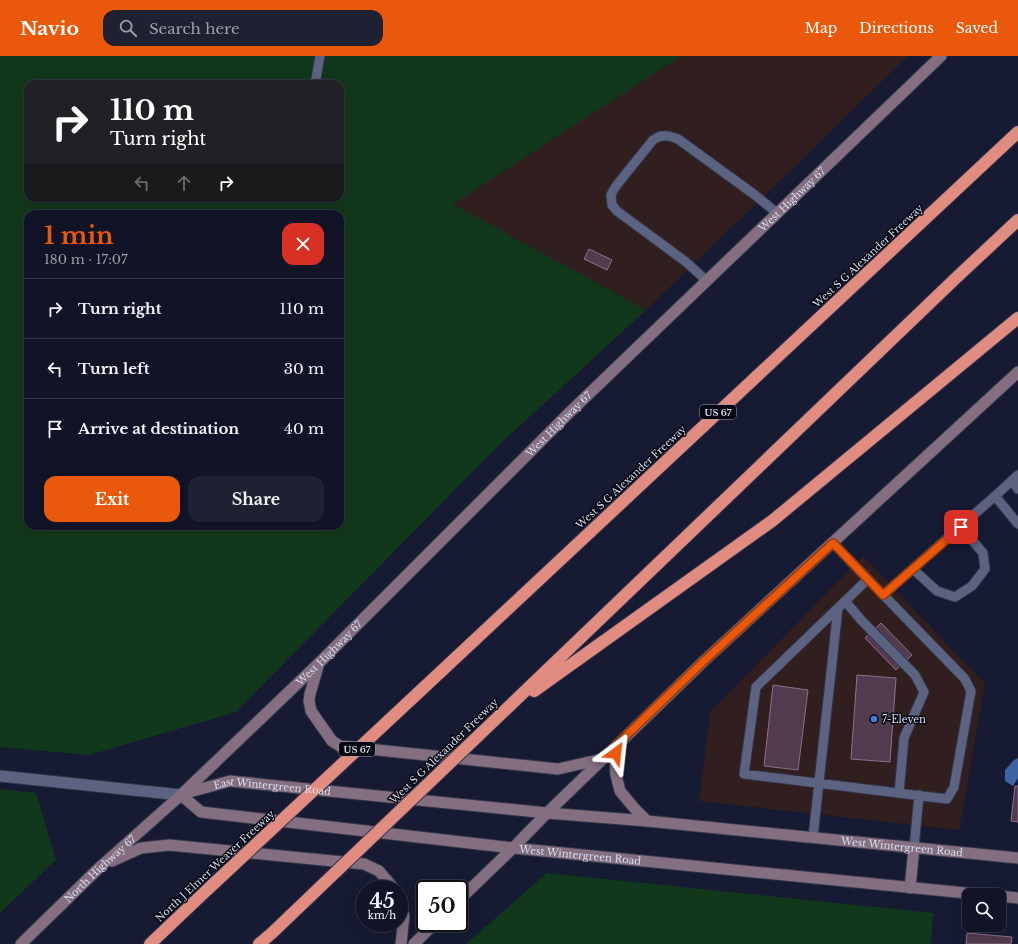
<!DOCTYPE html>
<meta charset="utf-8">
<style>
body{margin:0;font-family:"Libre Baskerville",serif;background:#1e2132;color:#f1f3f6;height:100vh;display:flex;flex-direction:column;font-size:15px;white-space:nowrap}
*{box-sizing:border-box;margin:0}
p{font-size:13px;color:#9c9ea7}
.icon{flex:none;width:22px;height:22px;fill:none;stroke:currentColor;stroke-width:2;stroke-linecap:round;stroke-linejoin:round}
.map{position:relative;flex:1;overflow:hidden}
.drawer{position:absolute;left:24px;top:154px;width:320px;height:320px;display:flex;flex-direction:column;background:#101426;border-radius:12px;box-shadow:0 4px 16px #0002,0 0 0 1px #303343}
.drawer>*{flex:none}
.guide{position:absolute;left:24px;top:24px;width:320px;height:122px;border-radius:12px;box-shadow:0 4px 16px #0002,0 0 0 1px #303343;background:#202124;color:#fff;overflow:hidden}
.fabs{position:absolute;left:962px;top:832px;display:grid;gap:8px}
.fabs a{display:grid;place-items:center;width:44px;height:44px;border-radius:8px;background:#101426;box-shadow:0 4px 16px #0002,0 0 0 1px #303343;font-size:20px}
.speed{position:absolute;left:356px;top:824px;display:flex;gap:8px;font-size:20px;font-weight:700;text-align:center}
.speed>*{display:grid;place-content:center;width:52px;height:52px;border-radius:50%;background:#101426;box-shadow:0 4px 16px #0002,0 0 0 1px #303343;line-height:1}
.speed small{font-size:10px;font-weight:400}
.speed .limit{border:2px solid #111;border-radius:6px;background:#fff;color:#111}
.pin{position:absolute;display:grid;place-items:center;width:34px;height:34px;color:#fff;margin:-17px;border-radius:8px;box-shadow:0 2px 6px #0006}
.me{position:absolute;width:44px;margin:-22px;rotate:30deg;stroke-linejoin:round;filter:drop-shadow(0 0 3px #0008)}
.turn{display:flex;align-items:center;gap:14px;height:84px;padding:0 20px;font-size:18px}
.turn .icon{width:52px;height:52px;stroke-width:2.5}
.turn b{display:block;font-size:28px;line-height:34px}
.lanes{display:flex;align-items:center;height:38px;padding:0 20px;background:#0003;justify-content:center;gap:20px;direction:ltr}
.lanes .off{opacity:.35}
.round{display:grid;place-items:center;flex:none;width:42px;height:42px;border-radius:12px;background:#1e2132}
.head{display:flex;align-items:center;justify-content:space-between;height:68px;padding:0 20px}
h1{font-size:24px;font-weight:800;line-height:30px;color:#ea580c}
.primary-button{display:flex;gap:8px;margin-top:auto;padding:8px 20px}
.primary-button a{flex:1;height:46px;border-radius:12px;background:#ea580c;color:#fff;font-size:16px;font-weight:800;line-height:46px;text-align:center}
.primary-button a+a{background:#1e2132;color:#f1f3f6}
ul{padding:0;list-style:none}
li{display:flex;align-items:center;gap:12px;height:60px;padding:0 20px;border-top:1px solid #303343}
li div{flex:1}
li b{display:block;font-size:15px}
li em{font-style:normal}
header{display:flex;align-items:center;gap:24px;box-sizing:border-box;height:56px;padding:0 20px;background:#ea580c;color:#fff}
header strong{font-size:19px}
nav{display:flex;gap:22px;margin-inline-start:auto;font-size:14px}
.search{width:280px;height:36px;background:#1e2132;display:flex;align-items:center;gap:10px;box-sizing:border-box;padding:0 14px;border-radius:12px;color:#9c9ea7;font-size:15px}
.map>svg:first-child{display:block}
.commercial{fill:#311e1f}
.green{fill:#12381b;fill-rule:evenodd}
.water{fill:#3f64a4}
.building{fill:#523a4f;stroke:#8c7188}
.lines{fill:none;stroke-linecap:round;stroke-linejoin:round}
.service-casing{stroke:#333549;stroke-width:11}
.tertiary-casing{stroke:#333549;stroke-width:13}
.secondary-casing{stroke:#333549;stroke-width:13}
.motorway-casing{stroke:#333549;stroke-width:14}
.service{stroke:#5b6380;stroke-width:9}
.tertiary{stroke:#5b6380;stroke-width:11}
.secondary{stroke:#836f80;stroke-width:11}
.motorway{stroke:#e08c81;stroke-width:12}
.motorway-bridge-casing{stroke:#333549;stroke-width:14;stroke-linecap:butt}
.motorway-bridge{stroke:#e08c81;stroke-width:12}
.route-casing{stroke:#983908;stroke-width:10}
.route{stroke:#ea580c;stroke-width:7}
.shop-dot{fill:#3f7fe0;stroke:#050711;stroke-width:1.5}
.labels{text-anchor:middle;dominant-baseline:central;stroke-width:3;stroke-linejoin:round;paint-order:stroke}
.shield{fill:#050711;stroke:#9a9eac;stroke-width:1}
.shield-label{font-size:9px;font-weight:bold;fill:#dadeef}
.street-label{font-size:10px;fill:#dadeef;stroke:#050711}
.poi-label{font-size:10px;fill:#dadeef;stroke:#050711;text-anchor:start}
</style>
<header>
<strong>Navio</strong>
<div class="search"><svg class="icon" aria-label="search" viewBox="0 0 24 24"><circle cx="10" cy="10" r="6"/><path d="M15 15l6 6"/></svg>Search here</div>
<nav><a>Map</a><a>Directions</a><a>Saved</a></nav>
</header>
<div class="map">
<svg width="1018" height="888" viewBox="0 0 1018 888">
<rect width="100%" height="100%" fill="#161b33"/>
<path class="commercial" d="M 681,0 L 908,0 L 784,121 L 646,254 L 452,148 Z
M 863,500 L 985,628 L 959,774 L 699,745 L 710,656 Z"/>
<path class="green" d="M 0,0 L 681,0 L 453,148 L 646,254 L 500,388 L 236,656 L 89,699 L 0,691 ZM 28,28 L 340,28 L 340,142 L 28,142 ZM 28,158 L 340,158 L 340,470 L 28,470 Z
M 0,733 L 36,737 L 56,804 L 0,857 Z
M 547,817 L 933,857 L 931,888 L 466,888 Z"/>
<path class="water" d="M 1018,702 L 1018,722 L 1013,730 L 1005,725 L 1005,714 L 1014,704 Z"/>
<path class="building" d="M 589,193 L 612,204 L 607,214 L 584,203 Z
M 881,567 L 912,599 L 896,614 L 865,582 Z
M 857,619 L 896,622 L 890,706 L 851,703 Z
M 773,629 L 808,634 L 798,714 L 764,710 Z
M 1015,730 L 1018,730 L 1018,766 L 1011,765 Z
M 967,877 L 1012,881 L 1011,888 L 966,888 Z"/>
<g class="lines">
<g class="service-casing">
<path id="service" d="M 315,28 L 320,0
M 707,225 L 686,206 L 617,155 L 612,149 L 611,139 L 613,135 L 616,130 L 653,84 C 661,78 668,79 678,83 L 755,139 L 777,157
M 1012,425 L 1018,433
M 995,440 L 1018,468
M 833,487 C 877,532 921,578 965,623 L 971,635 L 954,731 L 947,743 L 744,718 L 756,631 L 868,523
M 913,513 L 937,535 L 955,541 L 972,530 L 985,513 L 983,497 L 961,471
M 883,539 L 995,440 L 1018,419
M 845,545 L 862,565 L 915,619 L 924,636 L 904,682 L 899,737
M 813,781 L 838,552
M 914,792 L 919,739"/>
</g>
<g class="tertiary-casing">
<path id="tertiary" d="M 0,720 L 181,739"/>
</g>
<g class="secondary-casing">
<g id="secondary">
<path d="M 319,607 L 310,638 L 309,645 L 311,655 L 332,685 L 340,690 L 558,713 L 602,703"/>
<path d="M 618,688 L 615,705 L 616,719 L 620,735 L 635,753 L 647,765"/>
<path id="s1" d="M 182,738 L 230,725 L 547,757 L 647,765 L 1018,802"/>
<path id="s2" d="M 181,739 L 201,756 L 513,792 L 986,839"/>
<path d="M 112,805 L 141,792 L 169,789 L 364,808 L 379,815 L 391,829 L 393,833"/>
<path d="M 910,832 L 914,792"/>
<path d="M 999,840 L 1018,842"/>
<path d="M 459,844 L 513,792 L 547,757 L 705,604 L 1018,316"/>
<path d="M 399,847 L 404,860 L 401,888"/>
<path id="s3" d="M 21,888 L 100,811 L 181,739 L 319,607 L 570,356 L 941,0"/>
<path d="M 414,888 L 435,867"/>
</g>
</g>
<g class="motorway-casing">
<path id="motorway" d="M 534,635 L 772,465 L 1018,262
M 418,637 L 1018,76
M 499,660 L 957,221 L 1018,164
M 150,888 L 208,833
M 259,888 L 272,877"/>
</g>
<use href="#service" class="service"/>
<use href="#tertiary" class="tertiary"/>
<use href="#secondary" class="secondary"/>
<use href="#motorway" class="motorway"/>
<g class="motorway-bridge-casing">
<path id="motorway-bridge" d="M 208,833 L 418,637
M 272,877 L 499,660"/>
</g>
<use href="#motorway-bridge" class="motorway-bridge"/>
</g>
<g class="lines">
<g class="route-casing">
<path id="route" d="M 616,697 L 618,688 L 629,677 L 705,604 L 833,487 L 883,539 L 961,471"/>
</g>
<use href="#route" class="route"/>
</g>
<circle class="shop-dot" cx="874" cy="663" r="4"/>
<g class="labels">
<g class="shield">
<rect x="700" y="349" width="36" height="14" rx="3"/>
<rect x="339" y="686" width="36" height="14" rx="3"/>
</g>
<g class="shield-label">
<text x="718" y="356">US 67</text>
<text x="357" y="693">US 67</text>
</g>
<g class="street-label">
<text stroke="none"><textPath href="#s3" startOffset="1072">West Highway 67</textPath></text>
<text transform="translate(868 200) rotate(-43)">West S G Alexander Freeway</text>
<text stroke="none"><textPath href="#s3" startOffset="748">West Highway 67</textPath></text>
<text transform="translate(631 421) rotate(-43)">West S G Alexander Freeway</text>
<text stroke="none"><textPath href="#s3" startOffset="424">West Highway 67</textPath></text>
<text transform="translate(444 695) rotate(-44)">West S G Alexander Freeway</text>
<text stroke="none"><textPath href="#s1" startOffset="92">East Wintergreen Road</textPath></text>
<text stroke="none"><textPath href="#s1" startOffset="725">West Wintergreen Road</textPath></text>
<text stroke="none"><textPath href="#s2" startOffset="408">West Wintergreen Road</textPath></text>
<text transform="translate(215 810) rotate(-43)">North J Elmer Weaver Freeway</text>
<text stroke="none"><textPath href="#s3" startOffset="109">North Highway 67</textPath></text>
</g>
<g class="poi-label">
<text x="882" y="663">7-Eleven</text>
</g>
</g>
</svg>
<div class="fabs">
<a><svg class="icon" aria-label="search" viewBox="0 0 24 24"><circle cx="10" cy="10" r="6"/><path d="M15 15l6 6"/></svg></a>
</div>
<div class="speed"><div>45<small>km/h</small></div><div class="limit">50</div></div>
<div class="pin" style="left:961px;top:471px;background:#d93025"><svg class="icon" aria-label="arrive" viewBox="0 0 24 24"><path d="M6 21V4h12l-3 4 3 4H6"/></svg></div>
<svg class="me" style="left:616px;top:697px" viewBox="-20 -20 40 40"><path d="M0-17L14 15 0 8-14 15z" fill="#ea580c" stroke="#fff" stroke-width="4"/></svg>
<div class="guide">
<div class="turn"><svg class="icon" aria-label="right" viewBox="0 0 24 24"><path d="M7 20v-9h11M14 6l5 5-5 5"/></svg><div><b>110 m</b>Turn right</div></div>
<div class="lanes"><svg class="icon off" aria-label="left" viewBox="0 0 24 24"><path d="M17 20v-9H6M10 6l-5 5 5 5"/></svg><svg class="icon off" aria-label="ahead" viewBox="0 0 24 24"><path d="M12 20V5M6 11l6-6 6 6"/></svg><svg class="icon" aria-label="right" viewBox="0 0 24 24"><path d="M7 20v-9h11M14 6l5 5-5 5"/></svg></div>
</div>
<section class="drawer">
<div class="head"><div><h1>1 min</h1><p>180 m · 17:07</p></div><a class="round" style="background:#d93025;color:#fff"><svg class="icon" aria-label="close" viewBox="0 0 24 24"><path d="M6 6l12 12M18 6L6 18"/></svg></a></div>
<ul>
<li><svg class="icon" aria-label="right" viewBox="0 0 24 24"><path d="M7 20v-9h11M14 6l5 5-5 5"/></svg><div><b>Turn right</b></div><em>110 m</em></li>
<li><svg class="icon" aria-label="left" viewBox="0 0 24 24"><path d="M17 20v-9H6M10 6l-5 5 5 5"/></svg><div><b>Turn left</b></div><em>30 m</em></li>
<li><svg class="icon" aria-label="arrive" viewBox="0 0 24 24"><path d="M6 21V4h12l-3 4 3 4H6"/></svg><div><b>Arrive at destination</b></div><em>40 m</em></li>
</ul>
<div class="primary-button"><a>Exit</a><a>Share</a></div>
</section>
</div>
